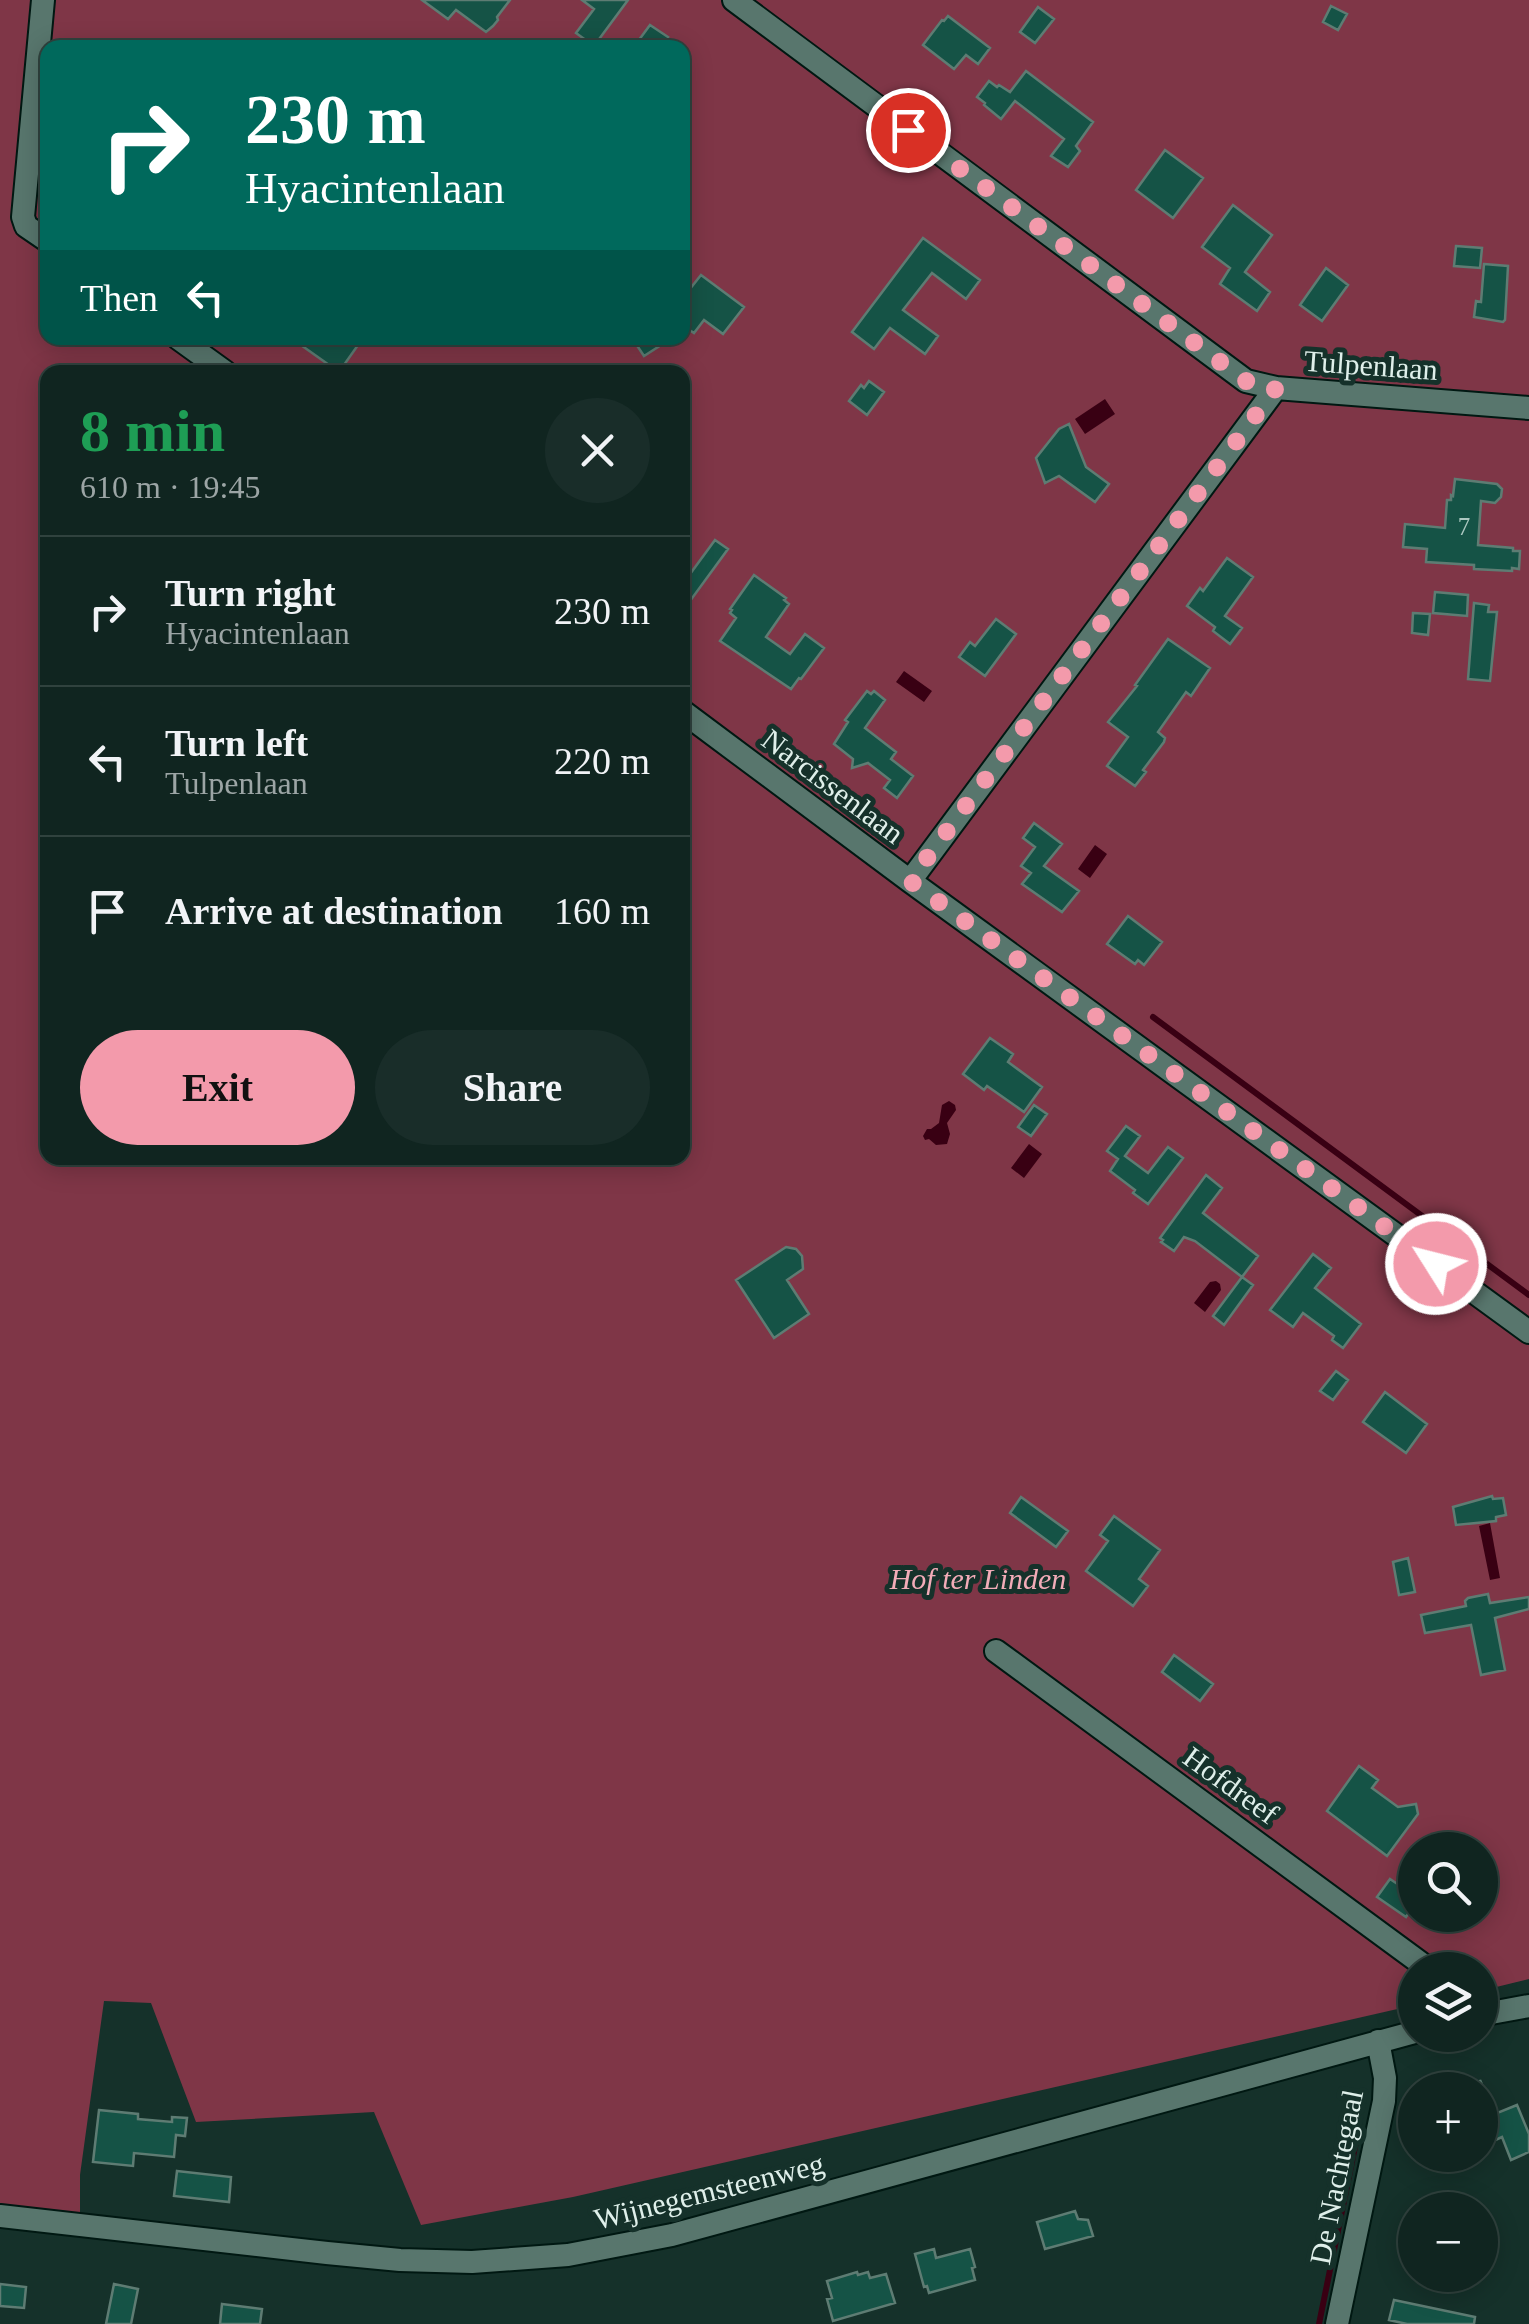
<!DOCTYPE html>
<meta charset="utf-8">
<style>
body{margin:0;font-family:"Times New Roman",serif;background:#192d29;color:#f1f3f6;height:100vh;display:flex;flex-direction:column;font-size:38px;white-space:nowrap}
*{box-sizing:border-box;margin:0}
p{font-size:32px;color:#9ca5a5}
.icon{flex:none;width:55px;height:55px;fill:none;stroke:currentColor;stroke-width:2;stroke-linecap:round;stroke-linejoin:round}
.map{position:relative;flex:1;overflow:hidden}
.details{position:absolute;left:40px;top:365px;width:650px;height:800px;display:flex;flex-direction:column;background:#102520;border-radius:20px;box-shadow:0 5px 25px #0003,0 0 0 2px #30423e}
.details>*{flex:none}
.banner{position:absolute;left:40px;top:40px;width:650px;height:305px;border-radius:20px;box-shadow:0 5px 25px #0003,0 0 0 2px #30423e;background:#00695c;color:#fff;overflow:hidden}
.fabs{position:absolute;left:1398px;top:1832px;display:grid;gap:20px}
.fabs a{display:grid;place-items:center;width:100px;height:100px;border-radius:50%;background:#102520;box-shadow:0 5px 25px #0003,0 0 0 2px #30423e;font-size:50px}
.pin{position:absolute;display:grid;place-items:center;width:85px;height:85px;color:#fff;margin:-42px;border:5px solid #fff;border-radius:50%;box-shadow:0 2px 10px #0007}
.me{position:absolute;width:110px;margin:-55px;rotate:306deg;stroke-linejoin:round;filter:drop-shadow(0 0 8px #0008)}
.turn{display:flex;align-items:center;gap:35px;height:210px;padding:0 40px;font-size:45px}
.turn .icon{width:130px;height:130px;stroke-width:2.5}
.turn b{display:block;font-size:70px;line-height:85px}
.then{display:flex;align-items:center;height:95px;padding:0 40px;background:#0003;gap:20px;font-size:38px}
.round{display:grid;place-items:center;flex:none;width:105px;height:105px;border-radius:52px;background:#192d29}
.headline{display:flex;align-items:center;justify-content:space-between;height:170px;padding:0 40px}
h1{font-size:60px;font-weight:700;line-height:75px;color:#1e9e55}
.primary-button{display:flex;gap:20px;margin-top:auto;padding:20px 40px}
.primary-button a{flex:1;height:115px;border-radius:60px;background:#f39aab;color:#111;font-size:40px;font-weight:700;line-height:115px;text-align:center}
.primary-button a+a{background:#192d29;color:#f1f3f6}
ul{padding:0;list-style:none}
li{display:flex;align-items:center;gap:30px;height:150px;padding:0 40px;border-top:2px solid #30423e}
li div{flex:1}
li b{display:block;font-size:38px}
li em{font-style:normal}
.map>svg:first-child{display:block}
.green{fill:#7f3647;fill-rule:evenodd}
.water{fill:#390013}
.lines{fill:none;stroke-linecap:round;stroke-linejoin:round}
.stream{stroke:#390013;stroke-width:6}
.building{fill:#155346;stroke:#5e7c73;stroke-width:2.5}
.minor-casing{stroke:#001812;stroke-width:26}
.minor{stroke:#58766d;stroke-width:22}
.route{stroke:#f39aab;stroke-width:18;stroke-dasharray:0 32.4}
.labels{text-anchor:middle;dominant-baseline:central;stroke-width:10;stroke-linejoin:round;paint-order:stroke}
.number-label{font-size:25px;fill:#acc8c1}
.street-label{font-size:30px;fill:#dfefea;stroke:#15312a}
.park-label{font-size:30px;font-style:italic;fill:#f2acb8;stroke:#15312a}
</style>
<div class="map">
<svg width="1529" height="2324" viewBox="0 0 1529 2324">
<rect width="100%" height="100%" fill="#15312a"/>
<path class="green" d="M 0,0 L 1529,0 L 1529,1979 L 1480,1991 L 1480,1970 L 1415,1970 L 1415,2005 L 573,2197 L 421,2225 L 374,2112 L 196,2122 L 151,2003 L 104,2001 L 80,2175 L 80,2219 L 0,2210 ZM 48,48 L 682,48 L 682,338 L 48,338 ZM 48,372 L 682,372 L 682,1158 L 48,1158 ZM 1415,1850 L 1480,1850 L 1480,1915 L 1415,1915 Z"/>
<path class="water" d="M 1105,399 L 1115,414 L 1085,434 L 1075,419 Z
M 904,671 L 932,691 L 924,702 L 896,682 Z
M 1095,845 L 1107,854 L 1090,878 L 1078,869 Z
M 949,1101 L 955,1105 L 956,1110 L 947,1123 L 950,1134 L 947,1144 L 936,1145 L 929,1139 L 925,1140 L 923,1136 L 927,1129 L 931,1129 L 939,1123 L 942,1105 Z
M 1029,1144 L 1042,1154 L 1024,1178 L 1011,1168 Z
M 1216,1281 L 1220,1284 L 1221,1290 L 1205,1312 L 1194,1303 L 1210,1282 Z
M 1490,1523 L 1500,1578 L 1490,1580 L 1479,1526 Z"/>
<g class="lines">
<path class="stream" d="M 1153,1017 L 1529,1295
M 1319,2324 L 1357,2137"/>
</g>
<path class="building" d="M 422,0 L 510,0 L 497,17 L 498,20 L 493,26 L 486,32 L 456,10 L 448,19 Z
M 582,0 L 628,0 L 594,46 L 576,33 L 594,9 Z
M 1331,6 L 1347,14 L 1338,30 L 1323,22 Z
M 1038,7 L 1054,19 L 1035,43 L 1020,32 Z
M 948,16 L 990,48 L 978,64 L 966,55 L 954,69 L 923,45 L 942,20 L 944,21 Z
M 650,25 L 668,37 L 660,48 L 633,48 Z
M 1026,71 L 1093,122 L 1076,146 L 1080,151 L 1068,167 L 1051,156 L 1064,139 L 1015,101 L 1001,119 L 984,105 L 985,103 L 977,97 L 989,81 L 997,87 L 999,85 L 1010,92 Z
M 1165,150 L 1203,178 L 1173,218 L 1136,190 Z
M 1233,205 L 1272,235 L 1245,272 L 1270,292 L 1257,311 L 1220,284 L 1230,268 L 1202,247 Z
M 923,238 L 980,280 L 966,299 L 932,273 L 903,310 L 938,336 L 925,354 L 890,328 L 874,349 L 852,332 Z
M 1456,246 L 1482,248 L 1480,268 L 1454,266 Z
M 1484,264 L 1508,266 L 1505,320 L 1503,322 L 1474,317 L 1476,301 L 1481,302 Z
M 1326,268 L 1348,285 L 1322,321 L 1300,305 Z
M 701,275 L 744,307 L 723,334 L 704,320 L 694,333 L 682,325 L 682,299 Z
M 291,338 L 363,338 L 339,372 Z
M 632,338 L 672,338 L 644,356 Z
M 869,381 L 884,392 L 867,415 L 849,401 L 861,385 L 864,388 Z
M 1069,424 L 1086,467 L 1109,484 L 1095,502 L 1059,476 L 1045,483 L 1036,458 L 1059,429 Z
M 1455,479 L 1497,484 L 1502,489 L 1501,497 L 1495,503 L 1481,501 L 1478,545 L 1513,548 L 1513,551 L 1520,551 L 1519,569 L 1512,568 L 1512,571 L 1474,569 L 1474,565 L 1426,562 L 1427,549 L 1403,547 L 1405,524 L 1445,528 L 1447,500 L 1451,500 L 1451,495 L 1453,496 Z
M 715,540 L 728,549 L 682,612 L 682,585 Z
M 1227,558 L 1253,577 L 1225,616 L 1242,628 L 1230,644 L 1213,631 L 1215,627 L 1187,606 L 1200,588 L 1203,591 Z
M 754,575 L 786,598 L 784,600 L 789,604 L 766,637 L 790,654 L 805,634 L 824,648 L 801,679 L 799,678 L 791,689 L 720,641 L 736,618 L 730,613 L 732,610 L 730,609 Z
M 1435,592 L 1468,595 L 1467,616 L 1433,613 Z
M 1474,603 L 1489,605 L 1488,612 L 1497,612 L 1490,681 L 1468,679 Z
M 1413,613 L 1430,614 L 1428,635 L 1412,633 Z
M 996,619 L 1016,634 L 985,676 L 959,657 L 970,642 L 975,646 Z
M 1168,639 L 1210,668 L 1191,696 L 1186,692 L 1158,732 L 1165,738 L 1164,742 L 1143,770 L 1146,772 L 1135,786 L 1107,766 L 1128,737 L 1108,722 L 1137,686 L 1135,685 Z
M 867,691 L 871,694 L 874,691 L 885,700 L 865,728 L 896,752 L 891,759 L 913,776 L 897,798 L 884,788 L 890,780 L 868,763 L 852,768 L 853,759 L 834,744 L 848,722 L 845,720 Z
M 1034,823 L 1062,844 L 1044,866 L 1079,891 L 1062,912 L 1022,884 L 1031,873 L 1021,866 L 1035,847 L 1023,838 Z
M 1128,916 L 1162,942 L 1144,965 L 1138,960 L 1135,964 L 1107,944 Z
M 990,1038 L 1013,1054 L 1008,1062 L 1042,1087 L 1024,1112 L 987,1086 L 984,1090 L 963,1074 Z
M 1034,1105 L 1047,1114 L 1031,1136 L 1018,1127 Z
M 1126,1126 L 1140,1136 L 1125,1156 L 1148,1173 L 1168,1147 L 1183,1158 L 1148,1204 L 1133,1193 L 1135,1190 L 1110,1171 L 1118,1159 L 1107,1151 Z
M 1206,1175 L 1222,1188 L 1203,1213 L 1258,1256 L 1242,1277 L 1253,1285 L 1224,1325 L 1213,1316 L 1242,1277 L 1195,1241 L 1184,1237 L 1174,1251 L 1161,1242 L 1163,1240 L 1160,1238 Z
M 786,1247 L 796,1249 L 802,1256 L 803,1269 L 787,1280 L 809,1314 L 774,1338 L 736,1280 Z
M 1313,1254 L 1331,1268 L 1315,1288 L 1361,1324 L 1343,1348 L 1332,1340 L 1334,1336 L 1303,1313 L 1293,1327 L 1270,1310 Z
M 1336,1371 L 1348,1380 L 1333,1400 L 1320,1391 Z
M 1385,1392 L 1427,1424 L 1406,1453 L 1363,1422 Z
M 1492,1496 L 1493,1499 L 1503,1498 L 1506,1515 L 1496,1517 L 1496,1521 L 1456,1525 L 1453,1507 Z
M 1021,1497 L 1068,1531 L 1056,1547 L 1010,1513 Z
M 1114,1516 L 1160,1550 L 1139,1579 L 1148,1586 L 1133,1606 L 1086,1571 L 1108,1541 L 1100,1535 Z
M 1408,1558 L 1415,1592 L 1399,1595 L 1393,1562 Z
M 1488,1594 L 1490,1603 L 1529,1597 L 1529,1609 L 1495,1618 L 1505,1670 L 1481,1675 L 1471,1625 L 1425,1633 L 1421,1615 L 1466,1606 L 1465,1601 L 1468,1598 Z
M 1174,1655 L 1213,1684 L 1200,1701 L 1162,1672 Z
M 1359,1766 L 1378,1780 L 1372,1788 L 1398,1807 L 1416,1804 L 1418,1814 L 1387,1856 L 1327,1811 Z
M 1390,1879 L 1405,1889 L 1401,1895 L 1415,1904 L 1406,1917 L 1377,1897 Z
M 1480,2080 L 1495,2114 L 1517,2105 L 1529,2134 L 1529,2152 L 1511,2160 L 1502,2137 L 1491,2142 L 1490,2138 L 1480,2143 Z
M 99,2110 L 138,2114 L 138,2119 L 172,2122 L 172,2117 L 187,2118 L 185,2136 L 176,2135 L 174,2157 L 134,2153 L 133,2166 L 93,2162 Z
M 177,2171 L 231,2177 L 229,2202 L 174,2196 Z
M 1075,2211 L 1078,2219 L 1088,2220 L 1093,2236 L 1045,2249 L 1037,2222 Z
M 934,2249 L 936,2258 L 970,2249 L 975,2267 L 972,2268 L 975,2280 L 929,2293 L 927,2286 L 924,2287 L 915,2254 Z
M 857,2272 L 858,2275 L 868,2272 L 870,2278 L 886,2274 L 895,2303 L 833,2321 L 827,2299 L 832,2298 L 827,2281 Z
M 0,2284 L 26,2287 L 24,2308 L 0,2306 Z
M 114,2284 L 138,2289 L 131,2324 L 106,2324 Z
M 1394,2300 L 1475,2317 L 1474,2324 L 1407,2324 L 1389,2320 Z
M 222,2304 L 262,2309 L 260,2324 L 220,2324 Z"/>
<g class="lines">
<g class="minor-casing">
<path id="minor" d="M 43,0 L 23,217 L 26,226 L 48,241
M 734,0 L 1246,381 L 1276,388 L 1529,408
M 178,338 L 225,372
M 682,711 L 910,881 L 1529,1332
M 910,881 L 1276,388
M 996,1651 L 1430,1970
M 1480,2015 L 1529,2006
M 0,2216 L 327,2253 L 400,2260 L 472,2262 L 568,2255 L 672,2235 L 1415,2032
M 1337,2324 L 1384,2101 L 1385,2078 L 1378,2041"/>
</g>
<use href="#minor" class="minor"/>
</g>
<g class="lines">
<path class="route" d="M 908,130 L 1246,381 L 1276,388 L 910,881 L 1436,1264"/>
</g>
<g class="labels">
<g class="number-label">
<text x="1464" y="526">7</text>
</g>
<g class="street-label">
<text transform="translate(1371 365) rotate(4)">Tulpenlaan</text>
<text transform="translate(833 786) rotate(37)">Narcissenlaan</text>
<text transform="translate(1231 1785) rotate(36)">Hofdreef</text>
<text transform="translate(1336 2177) rotate(-79)">De Nachtegaal</text>
<text transform="translate(709 2191) rotate(-14)">Wijnegemsteenweg</text>
</g>
<g class="park-label">
<text x="978" y="1578">Hof ter Linden</text>
</g>
</g>
</svg>
<div class="fabs">
<a><svg class="icon" aria-label="search" viewBox="0 0 24 24"><circle cx="10" cy="10" r="6"/><path d="M15 15l6 6"/></svg></a>
<a><svg class="icon" aria-label="layers" viewBox="0 0 24 24"><path d="M12 4l9 5-9 5-9-5zM3 14l9 5 9-5"/></svg></a>
<a>+</a>
<a>−</a>
</div>
<div class="pin" style="left:908px;top:130px;background:#d93025"><svg class="icon" aria-label="arrive" viewBox="0 0 24 24"><path d="M6 21V4h12l-3 4 3 4H6"/></svg></div>
<svg class="me" style="left:1436px;top:1264px" viewBox="-20 -20 40 40"><circle r="17" fill="#f39aab" stroke="#fff" stroke-width="3"/><path d="M0-11L8 9 0 5-8 9z" fill="#fff"/></svg>
<div class="banner">
<div class="turn"><svg class="icon" aria-label="right" viewBox="0 0 24 24"><path d="M7 20v-9h11M14 6l5 5-5 5"/></svg><div><b>230 m</b>Hyacintenlaan</div></div>
<div class="then">Then<svg class="icon" aria-label="left" viewBox="0 0 24 24"><path d="M17 20v-9H6M10 6l-5 5 5 5"/></svg></div>
</div>
<section class="details">
<div class="headline"><div><h1>8 min</h1><p>610 m · 19:45</p></div><a class="round"><svg class="icon" aria-label="close" viewBox="0 0 24 24"><path d="M6 6l12 12M18 6L6 18"/></svg></a></div>
<ul>
<li><svg class="icon" aria-label="right" viewBox="0 0 24 24"><path d="M7 20v-9h11M14 6l5 5-5 5"/></svg><div><b>Turn right</b><p>Hyacintenlaan</p></div><em>230 m</em></li>
<li><svg class="icon" aria-label="left" viewBox="0 0 24 24"><path d="M17 20v-9H6M10 6l-5 5 5 5"/></svg><div><b>Turn left</b><p>Tulpenlaan</p></div><em>220 m</em></li>
<li><svg class="icon" aria-label="arrive" viewBox="0 0 24 24"><path d="M6 21V4h12l-3 4 3 4H6"/></svg><div><b>Arrive at destination</b></div><em>160 m</em></li>
</ul>
<div class="primary-button"><a>Exit</a><a>Share</a></div>
</section>
</div>
